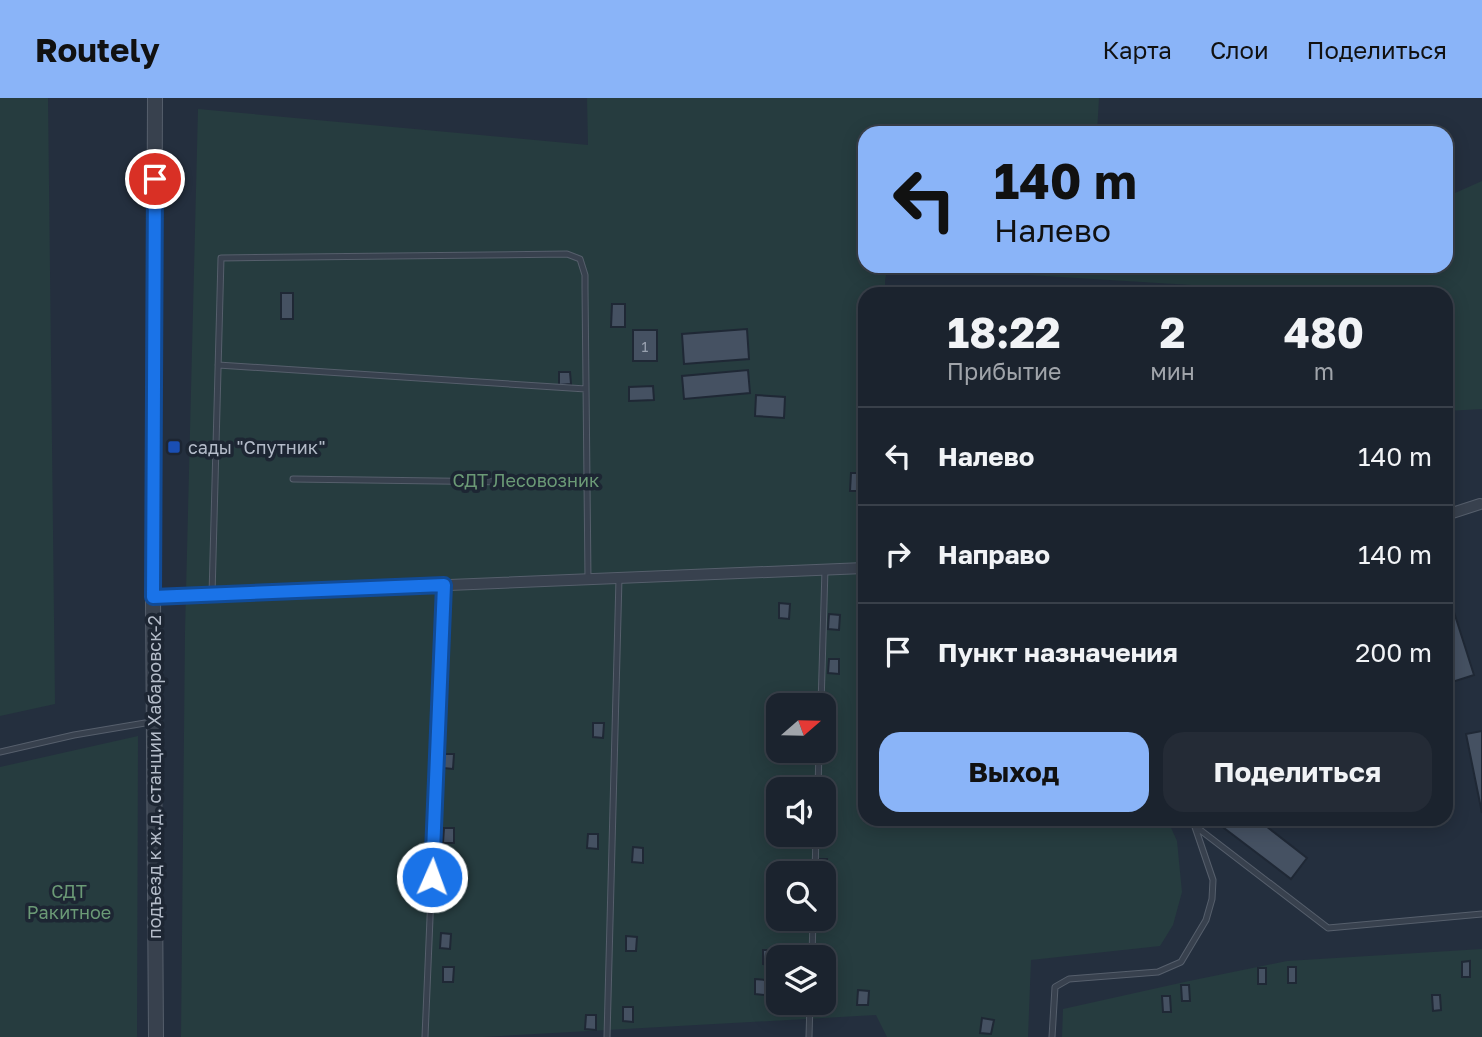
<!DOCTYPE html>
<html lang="ru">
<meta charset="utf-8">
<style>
body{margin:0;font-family:"Golos Text",sans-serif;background:#242b36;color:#f1f3f6;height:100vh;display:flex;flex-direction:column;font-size:26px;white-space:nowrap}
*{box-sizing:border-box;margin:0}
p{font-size:23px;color:#a0a4aa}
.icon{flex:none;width:38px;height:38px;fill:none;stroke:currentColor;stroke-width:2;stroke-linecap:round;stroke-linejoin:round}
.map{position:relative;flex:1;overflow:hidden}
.drawer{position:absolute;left:858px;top:189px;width:595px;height:539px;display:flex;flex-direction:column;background:#1b232e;border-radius:21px;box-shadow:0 4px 18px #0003,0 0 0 2px #39404a}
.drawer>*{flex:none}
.banner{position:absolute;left:858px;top:28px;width:595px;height:147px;border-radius:21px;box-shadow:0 4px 18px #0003,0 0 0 2px #39404a;background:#8ab4f8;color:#111;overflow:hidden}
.needle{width:46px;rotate:70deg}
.tools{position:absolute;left:766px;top:595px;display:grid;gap:14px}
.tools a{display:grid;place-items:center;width:70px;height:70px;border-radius:14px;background:#1b232e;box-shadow:0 4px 18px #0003,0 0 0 2px #39404a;font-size:35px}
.pin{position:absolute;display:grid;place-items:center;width:60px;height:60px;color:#fff;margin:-30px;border:4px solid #fff;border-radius:50%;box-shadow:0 2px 7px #0007}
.me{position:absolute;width:77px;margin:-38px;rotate:2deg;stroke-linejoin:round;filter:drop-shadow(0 0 5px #0008)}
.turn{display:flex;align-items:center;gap:24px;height:147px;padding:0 21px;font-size:32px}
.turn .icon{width:91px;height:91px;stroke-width:2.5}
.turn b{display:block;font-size:49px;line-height:60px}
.eta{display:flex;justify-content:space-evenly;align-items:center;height:119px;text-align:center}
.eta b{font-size:42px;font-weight:700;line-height:49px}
.primary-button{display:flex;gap:14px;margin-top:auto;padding:14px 21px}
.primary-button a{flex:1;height:80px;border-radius:21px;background:#8ab4f8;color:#111;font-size:28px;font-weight:700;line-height:80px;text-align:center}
.primary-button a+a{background:#242b36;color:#f1f3f6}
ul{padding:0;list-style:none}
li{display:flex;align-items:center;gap:21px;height:98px;padding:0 21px;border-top:2px solid #39404a}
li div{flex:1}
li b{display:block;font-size:26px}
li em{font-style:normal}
header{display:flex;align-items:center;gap:42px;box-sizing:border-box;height:98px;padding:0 35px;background:#8ab4f8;color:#111}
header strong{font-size:33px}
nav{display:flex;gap:38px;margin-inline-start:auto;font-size:24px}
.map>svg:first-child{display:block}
.green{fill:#263c3f;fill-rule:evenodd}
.building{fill:#455162;stroke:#1f2835;stroke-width:2}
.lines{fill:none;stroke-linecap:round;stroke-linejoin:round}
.service-casing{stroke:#565f6c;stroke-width:7}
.minor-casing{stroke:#565f6c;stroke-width:12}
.tertiary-casing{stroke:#565f6c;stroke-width:16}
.service{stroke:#38414e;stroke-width:5}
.minor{stroke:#38414e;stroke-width:10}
.tertiary{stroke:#38414e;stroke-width:14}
.route-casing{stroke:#114b97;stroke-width:18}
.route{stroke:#1a73e8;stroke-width:12}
.transit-dot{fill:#1a4fb4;stroke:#1d2633;stroke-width:2.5}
.labels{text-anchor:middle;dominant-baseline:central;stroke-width:7;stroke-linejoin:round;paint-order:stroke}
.number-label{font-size:14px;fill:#98a1af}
.poi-label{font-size:18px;fill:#b4bcc9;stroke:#1d2633;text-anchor:start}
.park-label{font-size:18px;fill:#6b9a76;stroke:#1d2633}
.street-label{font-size:18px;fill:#b4bcc9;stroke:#1d2633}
</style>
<header>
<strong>Routely</strong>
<nav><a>Карта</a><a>Слои</a><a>Поделиться</a></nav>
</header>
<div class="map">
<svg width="1482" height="939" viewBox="0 0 1482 939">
<rect width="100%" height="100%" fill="#242f3e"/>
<path class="green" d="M 0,0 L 48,0 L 55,606 L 0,618 Z
M 587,0 L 1099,0 L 1097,35 L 864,35 L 864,168 L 888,168 L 885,182 L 885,196 L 864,196 L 864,721 L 1167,721 L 1177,743 L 1182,794 L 1173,827 L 1160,848 L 1031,862 L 1028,939 L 887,939 L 876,917 L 483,939 L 181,939 L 185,534 L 198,11 L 588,47 ZM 779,607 L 824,607 L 824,653 L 779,653 ZM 779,691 L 824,691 L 824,737 L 779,737 ZM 779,775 L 824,775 L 824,821 L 779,821 ZM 779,859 L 824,859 L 824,905 L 779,905 Z
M 1482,83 L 1482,311 L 1446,313 L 1446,196 L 1339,196 L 1011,176 L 972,168 L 1446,168 L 1446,99 Z
M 138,638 L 137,939 L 0,939 L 0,669 Z
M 1482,851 L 1482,939 L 1062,939 L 1063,911 L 1189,883 L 1287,863 Z"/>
<path class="building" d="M 281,195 L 293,195 L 293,221 L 281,221 Z
M 612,206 L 625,206 L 625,229 L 611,229 Z
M 747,231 L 749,261 L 684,266 L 682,236 Z
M 633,232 L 657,232 L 657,263 L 633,263 Z
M 748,272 L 750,295 L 684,301 L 682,278 Z
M 559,274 L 570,274 L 571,286 L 559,287 Z
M 653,288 L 654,302 L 629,303 L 629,289 Z
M 756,297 L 785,299 L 784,320 L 755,318 Z
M 851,375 L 864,375 L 864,393 L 850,393 Z
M 779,505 L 790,506 L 789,521 L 779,520 Z
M 1453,511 L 1474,577 L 1446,586 L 1446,514 Z
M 829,516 L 840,517 L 839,532 L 828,531 Z
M 829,561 L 839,561 L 839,576 L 828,575 Z
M 593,625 L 604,625 L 603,640 L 593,639 Z
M 1482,633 L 1482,715 L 1466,636 Z
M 443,656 L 454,656 L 453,671 L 443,670 Z
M 1224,721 L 1257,721 L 1307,760 L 1291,781 L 1220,727 Z
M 444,730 L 454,730 L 454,745 L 443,745 Z
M 588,736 L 598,736 L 598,751 L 587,750 Z
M 633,749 L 643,750 L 643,765 L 632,764 Z
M 816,761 L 827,761 L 826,776 L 816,775 Z
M 441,835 L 451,836 L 450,851 L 440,850 Z
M 626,838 L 637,839 L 636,853 L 626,853 Z
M 763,852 L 774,852 L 773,867 L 763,866 Z
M 1470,863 L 1470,879 L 1462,879 L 1462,864 Z
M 443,869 L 454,869 L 453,884 L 443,884 Z
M 1288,869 L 1296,869 L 1296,885 L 1288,885 Z
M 1258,870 L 1266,870 L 1266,886 L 1258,886 Z
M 755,881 L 766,882 L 765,897 L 755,896 Z
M 1181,887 L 1189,887 L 1190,903 L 1182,903 Z
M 858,892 L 869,893 L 868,907 L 857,907 Z
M 1432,897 L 1440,897 L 1441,912 L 1433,913 Z
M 1162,898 L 1170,898 L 1171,914 L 1163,914 Z
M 623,909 L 633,909 L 633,924 L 623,923 Z
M 586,917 L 596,917 L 596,932 L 585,931 Z
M 982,920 L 994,922 L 991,936 L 980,935 Z"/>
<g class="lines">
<g class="service-casing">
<path id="service" d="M 218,267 L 586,291
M 293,381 L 587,385
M 212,497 L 221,160 L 567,156 L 580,161 L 585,177 L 585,190 L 588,481
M 821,607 L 825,471
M 0,654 L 74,637 L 151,624
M 818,691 L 819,653
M 1192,721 L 1195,728 L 1328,830 L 1482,816
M 815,775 L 816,737
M 812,859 L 813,821
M 425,939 L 444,487
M 607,939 L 619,480
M 809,939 L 810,905
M 1052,939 L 1055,889 L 1069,881 L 1158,874 L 1181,864 L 1206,822 L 1212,801 L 1213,782 L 1195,729"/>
</g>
<g class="minor-casing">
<path id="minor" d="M 1446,417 L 1480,406
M 153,499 L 864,470"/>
</g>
<g class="tertiary-casing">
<path id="tertiary" d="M 155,0 L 153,499 L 156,939"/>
</g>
<use href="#service" class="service"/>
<use href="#minor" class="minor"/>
<use href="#tertiary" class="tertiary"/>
</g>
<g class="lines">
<g class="route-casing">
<path id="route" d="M 155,81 L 153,499 L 444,487 L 432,779"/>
</g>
<use href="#route" class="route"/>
</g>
<rect class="transit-dot" x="167" y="342" width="14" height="14" rx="3.5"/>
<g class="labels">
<g class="number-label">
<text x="645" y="248">1</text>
</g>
<g class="poi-label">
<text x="188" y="349">сады "Спутник"</text>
</g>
<g class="park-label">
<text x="526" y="382">СДТ Лесовозник</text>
<text x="69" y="793">СДТ<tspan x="69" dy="21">Ракитное</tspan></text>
</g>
<g class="street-label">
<text transform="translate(154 679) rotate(-90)">подъезд к ж.д. станции Хабаровск-2</text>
</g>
</g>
</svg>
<div class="tools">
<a><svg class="needle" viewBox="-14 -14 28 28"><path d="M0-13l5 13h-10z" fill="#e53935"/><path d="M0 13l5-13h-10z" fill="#a0a4aa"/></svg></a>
<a><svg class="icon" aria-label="sound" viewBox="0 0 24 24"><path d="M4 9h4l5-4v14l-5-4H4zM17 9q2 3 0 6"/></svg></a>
<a><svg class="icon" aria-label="search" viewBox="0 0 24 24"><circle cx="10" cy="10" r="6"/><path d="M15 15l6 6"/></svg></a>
<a><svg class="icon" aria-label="layers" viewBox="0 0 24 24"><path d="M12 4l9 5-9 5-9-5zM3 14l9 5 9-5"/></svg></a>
</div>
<div class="pin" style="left:155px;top:81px;background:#d93025"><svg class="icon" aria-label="arrive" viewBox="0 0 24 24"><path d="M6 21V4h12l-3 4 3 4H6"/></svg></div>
<svg class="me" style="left:432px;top:779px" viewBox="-20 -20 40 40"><circle r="17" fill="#1a73e8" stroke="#fff" stroke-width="3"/><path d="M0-11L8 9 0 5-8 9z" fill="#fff"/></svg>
<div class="banner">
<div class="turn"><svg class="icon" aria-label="left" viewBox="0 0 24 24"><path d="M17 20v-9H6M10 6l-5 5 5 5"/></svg><div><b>140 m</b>Налево</div></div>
</div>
<section class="drawer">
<div class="eta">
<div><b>18:22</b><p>Прибытие</p></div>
<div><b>2</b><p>мин</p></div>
<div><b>480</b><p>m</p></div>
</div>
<ul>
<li><svg class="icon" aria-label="left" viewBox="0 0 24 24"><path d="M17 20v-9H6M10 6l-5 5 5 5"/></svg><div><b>Налево</b></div><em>140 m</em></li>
<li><svg class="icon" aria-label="right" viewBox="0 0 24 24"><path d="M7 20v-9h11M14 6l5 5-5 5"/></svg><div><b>Направо</b></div><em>140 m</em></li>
<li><svg class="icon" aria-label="arrive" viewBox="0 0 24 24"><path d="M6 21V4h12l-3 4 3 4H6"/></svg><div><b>Пункт назначения</b></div><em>200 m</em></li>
</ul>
<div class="primary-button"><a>Выход</a><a>Поделиться</a></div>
</section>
</div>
